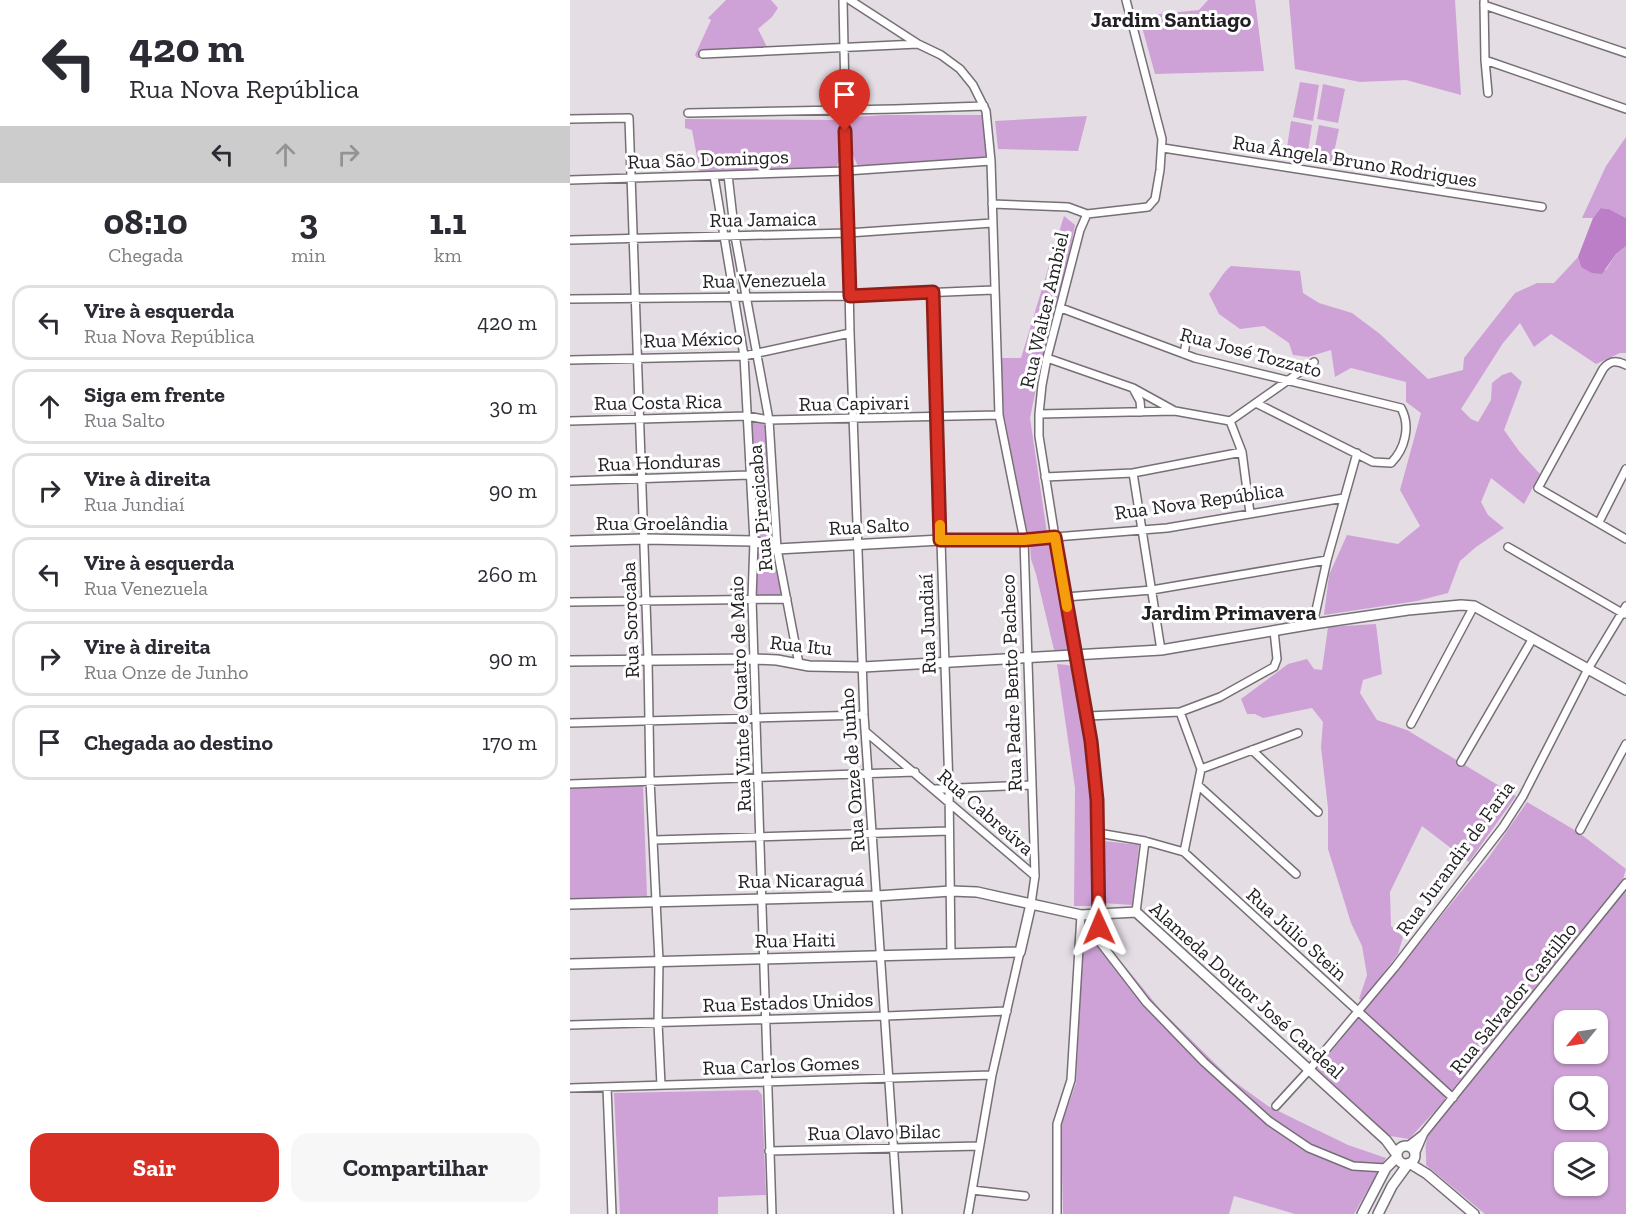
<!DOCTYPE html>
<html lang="pt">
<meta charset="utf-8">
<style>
body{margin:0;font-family:"Zilla Slab",serif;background:#f7f7f7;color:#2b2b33;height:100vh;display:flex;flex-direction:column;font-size:22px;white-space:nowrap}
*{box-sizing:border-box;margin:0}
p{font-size:20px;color:#7c7c81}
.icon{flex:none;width:33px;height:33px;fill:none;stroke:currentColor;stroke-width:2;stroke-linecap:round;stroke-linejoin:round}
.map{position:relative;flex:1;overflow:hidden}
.side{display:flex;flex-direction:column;background:#fff;width:570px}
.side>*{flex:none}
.hud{background:#fff;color:#2b2b33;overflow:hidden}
.needle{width:39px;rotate:240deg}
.fabs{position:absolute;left:984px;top:1010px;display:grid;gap:12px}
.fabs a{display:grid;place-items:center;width:54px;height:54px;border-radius:12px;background:#fff;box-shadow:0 2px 4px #0004;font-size:30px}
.pin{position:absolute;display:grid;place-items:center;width:51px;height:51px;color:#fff;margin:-62px -26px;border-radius:50% 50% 50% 0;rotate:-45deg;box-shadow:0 0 6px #0007}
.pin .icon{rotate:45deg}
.me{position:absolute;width:66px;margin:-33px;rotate:359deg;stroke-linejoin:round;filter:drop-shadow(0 0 4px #0008)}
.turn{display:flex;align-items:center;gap:21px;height:126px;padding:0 30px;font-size:27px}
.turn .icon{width:78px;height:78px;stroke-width:2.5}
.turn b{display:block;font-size:42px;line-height:51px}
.lanes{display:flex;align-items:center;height:57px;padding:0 30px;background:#0003;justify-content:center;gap:30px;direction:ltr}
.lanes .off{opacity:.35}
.eta{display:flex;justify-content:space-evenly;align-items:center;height:102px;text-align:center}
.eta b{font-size:36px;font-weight:800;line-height:42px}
.button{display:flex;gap:12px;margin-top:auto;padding:12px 30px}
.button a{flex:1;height:69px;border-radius:18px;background:#d93025;color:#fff;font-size:24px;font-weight:800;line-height:69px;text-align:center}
.button a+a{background:#f7f7f7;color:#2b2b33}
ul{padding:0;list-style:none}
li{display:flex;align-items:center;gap:18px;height:75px;margin:0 12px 9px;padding:0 18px;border:3px solid #e1e1e2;border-radius:18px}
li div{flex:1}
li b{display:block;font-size:22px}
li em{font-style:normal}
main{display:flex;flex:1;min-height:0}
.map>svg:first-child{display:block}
.green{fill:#cfa2d7;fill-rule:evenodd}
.water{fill:#bc7fc7}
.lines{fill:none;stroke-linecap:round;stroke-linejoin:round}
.street-casing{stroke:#767076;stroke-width:10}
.secondary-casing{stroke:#767076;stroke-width:12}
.street{stroke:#fff;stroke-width:7}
.secondary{stroke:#fff;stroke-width:9}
.route-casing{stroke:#8d1f18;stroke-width:15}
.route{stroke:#d93025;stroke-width:10}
.slow{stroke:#f59e0b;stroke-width:10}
.labels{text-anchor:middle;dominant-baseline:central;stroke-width:6;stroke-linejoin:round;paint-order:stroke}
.street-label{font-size:20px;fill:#222023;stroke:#fff}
.quarter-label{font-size:22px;font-weight:bold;fill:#222023;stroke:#fff}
</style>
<main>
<section class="side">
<div class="hud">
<div class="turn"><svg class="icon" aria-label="left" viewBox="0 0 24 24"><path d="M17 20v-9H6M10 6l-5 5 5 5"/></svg><div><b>420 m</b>Rua Nova República</div></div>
<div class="lanes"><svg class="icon" aria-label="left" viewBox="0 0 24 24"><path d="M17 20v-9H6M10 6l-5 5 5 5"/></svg><svg class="icon off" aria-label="ahead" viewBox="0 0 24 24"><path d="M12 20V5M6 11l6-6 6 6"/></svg><svg class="icon off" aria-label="right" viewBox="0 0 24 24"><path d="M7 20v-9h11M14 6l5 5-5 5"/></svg></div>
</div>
<div class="eta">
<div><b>08:10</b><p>Chegada</p></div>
<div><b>3</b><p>min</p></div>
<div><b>1.1</b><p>km</p></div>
</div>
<ul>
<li><svg class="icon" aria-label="left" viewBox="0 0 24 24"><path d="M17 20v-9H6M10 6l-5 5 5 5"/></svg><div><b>Vire à esquerda</b><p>Rua Nova República</p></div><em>420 m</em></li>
<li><svg class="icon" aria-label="ahead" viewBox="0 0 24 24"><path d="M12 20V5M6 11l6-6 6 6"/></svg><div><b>Siga em frente</b><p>Rua Salto</p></div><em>30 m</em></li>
<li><svg class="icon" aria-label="right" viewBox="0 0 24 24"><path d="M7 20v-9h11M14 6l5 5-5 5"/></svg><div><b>Vire à direita</b><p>Rua Jundiaí</p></div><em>90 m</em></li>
<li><svg class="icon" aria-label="left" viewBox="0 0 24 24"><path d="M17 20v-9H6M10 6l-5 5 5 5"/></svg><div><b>Vire à esquerda</b><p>Rua Venezuela</p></div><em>260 m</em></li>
<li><svg class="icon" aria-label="right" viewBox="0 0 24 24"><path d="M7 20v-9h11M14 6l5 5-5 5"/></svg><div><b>Vire à direita</b><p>Rua Onze de Junho</p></div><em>90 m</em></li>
<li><svg class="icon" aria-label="arrive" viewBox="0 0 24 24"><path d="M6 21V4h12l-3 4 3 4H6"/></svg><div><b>Chegada ao destino</b></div><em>170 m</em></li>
</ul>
<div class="button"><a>Sair</a><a>Compartilhar</a></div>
</section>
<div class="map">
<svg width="1056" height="1214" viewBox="0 0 1056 1214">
<rect width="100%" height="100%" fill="#e4dde4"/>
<path class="green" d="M 156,0 L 201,0 L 208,8 L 202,17 L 188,29 L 199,51 L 127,58 L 125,55 L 141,20 L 138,18 Z
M 638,0 L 685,0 L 694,71 L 585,74 L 569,16 L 629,10 Z
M 719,0 L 885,0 L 891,95 L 836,80 L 790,82 L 725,69 Z
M 730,82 L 749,85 L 743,121 L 723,117 Z
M 753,84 L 775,89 L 768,123 L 747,119 Z
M 314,115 L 412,115 L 417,158 L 288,166 C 280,150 275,132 285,117 Z
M 517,116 L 508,151 L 428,149 L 425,121 Z
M 115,119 L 270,120 L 270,160 L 266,168 L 130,173 L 122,130 L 115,128 Z
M 721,121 L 742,125 L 737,158 L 716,154 Z
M 749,125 L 769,129 L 762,162 L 743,158 Z
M 1056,137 L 1056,218 L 1039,209 L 1032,208 L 1023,218 L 1012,218 L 1036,166 Z
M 494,216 L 505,225 L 492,292 L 471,364 L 460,418 L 477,533 L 458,536 L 434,415 L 430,358 L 451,358 Z
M 1056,246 L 1056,353 L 1050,353 L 1026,364 L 981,334 L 964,347 L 950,323 L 933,343 L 891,409 L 901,419 L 908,422 L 921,400 L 922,383 L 932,375 L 941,372 L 952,382 L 934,430 L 949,451 L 970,474 L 954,504 L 921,478 L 911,502 L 918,515 L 934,528 L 906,547 L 890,561 L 878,593 L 847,601 L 754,615 L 759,575 L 777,535 L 828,544 L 850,526 L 830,490 L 851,413 L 836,402 L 836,382 L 781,368 L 765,377 L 761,350 L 738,357 L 723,355 L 719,343 L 694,326 L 670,329 L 649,314 L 639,294 C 647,285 652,273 661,266 L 730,271 L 733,293 L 749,303 L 782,313 L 810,334 L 858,379 L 893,370 L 894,358 L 945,293 L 967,283 L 984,283 L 1008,257 L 1011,267 L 1036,270 L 1046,254 Z
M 177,416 L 199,420 L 207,549 L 184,541 Z
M 477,543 L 483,548 L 501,647 L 498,652 L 485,654 L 466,574 L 461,559 L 460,544 Z
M 183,548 L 208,557 L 217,599 L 182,599 Z
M 806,624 L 812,674 L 793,680 L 790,693 L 807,720 L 837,730 L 946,796 L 899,862 L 852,826 L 820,892 L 821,926 L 833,937 L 828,954 L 793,1000 L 789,999 L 797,975 L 792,946 L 781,923 L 758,849 L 758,808 L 751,747 L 753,722 L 742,708 L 693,718 L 685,714 L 677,714 L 671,699 L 718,664 L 737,659 L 744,669 L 752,670 L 758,627 Z
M 487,664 L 498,665 L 505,669 C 527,744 527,829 522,906 L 504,906 L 505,788 Z
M 73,784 L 77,896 L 0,899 L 0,786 Z
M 957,802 L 1008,832 L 1056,869 L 1053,879 L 866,1110 L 839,1139 L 820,1136 L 747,1069 L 919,857 Z
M 534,841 L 569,845 L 562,905 L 532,903 Z
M 1056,888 L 1056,1214 L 915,1214 L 856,1165 C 857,1149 853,1150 859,1133 L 977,982 ZM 994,1020 L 1028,1020 L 1028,1053 L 994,1053 ZM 994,1086 L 1028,1086 L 1028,1119 L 994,1119 ZM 994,1152 L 1028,1152 L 1028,1185 L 994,1185 Z
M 514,920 L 531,923 L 531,937 L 590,1009 L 662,1080 L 698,1106 L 778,1145 L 816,1158 L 784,1214 L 725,1214 L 664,1196 L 659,1214 L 493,1214 L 491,1126 L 506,1083 Z
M 188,1090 L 192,1095 L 196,1195 L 148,1197 L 148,1214 L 50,1214 L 44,1093 Z"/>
<path class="water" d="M 1031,208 L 1039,209 L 1056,218 L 1056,246 L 1046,254 L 1032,274 L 1022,273 L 1011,267 L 1008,257 L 1023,218 Z"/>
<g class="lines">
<g class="street-casing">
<path id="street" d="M 273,0 L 280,333 L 294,715 L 328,1214
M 280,0 L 348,44 L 371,55 L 390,69 L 403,85 L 416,111 L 421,161 L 429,415 L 454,540 L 465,876 L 461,904
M 914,2 L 915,60 L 918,93
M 914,5 L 1056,53
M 133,54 L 348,44
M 915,60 L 1056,109
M 118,113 L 325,109 L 414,106
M 0,119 L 59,118 L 78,660 L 80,780 L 89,961 L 88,1023 L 91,1085
M 593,148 L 972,207
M 158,175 L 165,236 L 199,420 L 207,549 L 229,664
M 144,176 L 174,356 L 184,541 L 182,599 L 202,1214
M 0,180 L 276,171 L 421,161
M 422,204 L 498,207 L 517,214 L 578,207 L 585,199 L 590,170 L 592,139 L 556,0
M 517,214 L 510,230 L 477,358 L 472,385 L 469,414 L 469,436 L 485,537 L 597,528 L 774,498
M 0,240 L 278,233 L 422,223
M 363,292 L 379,789 L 381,954
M 0,299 L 280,296 L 423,290
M 491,308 L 625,358 L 831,408 C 841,426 835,449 821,463 L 803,462 L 686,403
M 614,354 L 618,331
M 477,358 L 563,388 L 603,410
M 0,360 L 174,356 L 280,333
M 1056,365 C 1047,360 1040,360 1033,369 L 968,488 L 1056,539
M 564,390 L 570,401 L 571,412
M 469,414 L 605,411 L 660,421
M 0,421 L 177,416 L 199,420 L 429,415
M 660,421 L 744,362
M 660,421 L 672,452 L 680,513
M 563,473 L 591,650
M 475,477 L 563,473 L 672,452
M 0,481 L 179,475
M 1029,522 L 1056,469
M 938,547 L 1054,614
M 496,597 L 582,590 L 757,560
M 0,602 L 217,599
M 743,624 L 757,560 L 787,453
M 506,655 L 518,716 L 527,800 L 529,941 L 576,1002 L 634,1062 L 699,1121 L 739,1148 L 783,1166 L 816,1168
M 610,712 L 631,769 L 614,852
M 518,716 L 610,712 L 650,697 L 704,667 L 707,659 L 704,631
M 0,723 L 294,715
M 841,724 L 904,606
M 296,732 L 465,876
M 682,750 L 748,812
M 891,762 L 963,638
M 631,769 L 728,733
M 0,784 L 345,772
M 629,786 L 726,874
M 364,789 L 462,785
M 1010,830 L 1056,744
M 528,833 L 575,841 L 614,852 L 883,1098
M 84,840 L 379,831
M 566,912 L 575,841
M 0,1025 L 316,1016 L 437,1011
M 37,1087 L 42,1214
M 0,1088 L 422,1075
M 706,1106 L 739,1070 L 825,967 L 933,827 L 953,796 L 1018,669 L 1056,606
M 838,1146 L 852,1135
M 199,1151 L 409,1146
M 845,1154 L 854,1133 L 1056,883
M 402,1190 L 455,1196
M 398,1214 L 422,1075 L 450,952
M 487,1214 L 487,1124 L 501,1080 L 511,915"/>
</g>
<g class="secondary-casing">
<path id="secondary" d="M 0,541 L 74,539 L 184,541 L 207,549 L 371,540 L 454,540 L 485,537 L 506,655
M 0,661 L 185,659 L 207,660 L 239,666 L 293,667 L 591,650 L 743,624 L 838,610 L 891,605 L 904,606 L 1056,690
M 0,904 L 307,896 L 381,891 L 407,892 L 511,915 L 566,912 L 816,1140 L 827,1155
M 0,964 L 450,952 L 461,904
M827 1155a9 9 0 1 1 18 0a9 9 0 1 1-18 0Z
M 839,1163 L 857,1174 L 904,1214
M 792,1214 L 816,1168 L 827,1157
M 808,1214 L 822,1186 L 838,1164"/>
</g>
<use href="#street" class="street"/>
<use href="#secondary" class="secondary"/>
</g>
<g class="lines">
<g class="route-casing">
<path id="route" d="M 275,131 L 280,296 L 363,292 L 370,540 L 454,540 L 485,537 L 521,741 L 527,800 L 529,927"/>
</g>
<use href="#route" class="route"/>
<path class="slow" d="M 370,525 L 370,540 L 454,540 L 485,537 L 497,607"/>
</g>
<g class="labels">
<g class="street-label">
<text transform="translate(138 159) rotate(-2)">Rua São Domingos</text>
<text transform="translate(785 161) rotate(9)">Rua Ângela Bruno Rodrigues</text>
<text transform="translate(193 219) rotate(-1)">Rua Jamaica</text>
<text transform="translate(194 280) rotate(-1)">Rua Venezuela</text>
<text transform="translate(474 310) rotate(-77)">Rua Walter Ambiel</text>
<text transform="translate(123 339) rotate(-2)">Rua México</text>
<text transform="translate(681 352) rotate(15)">Rua José Tozzato</text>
<text transform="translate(88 402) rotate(-1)">Rua Costa Rica</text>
<text transform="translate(284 403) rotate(-1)">Rua Capivari</text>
<text transform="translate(89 462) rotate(-2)">Rua Honduras</text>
<text transform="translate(629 501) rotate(-8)">Rua Nova República</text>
<text transform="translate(190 508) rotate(-95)">Rua Piracicaba</text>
<text x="92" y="523">Rua Groelândia</text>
<text transform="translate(299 526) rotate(-3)">Rua Salto</text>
<text transform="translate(60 620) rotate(-92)">Rua Sorocaba</text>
<text transform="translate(357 624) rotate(-92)">Rua Jundiaí</text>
<text transform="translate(231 645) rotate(6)">Rua Itu</text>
<text transform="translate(441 683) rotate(-92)">Rua Padre Bento Pacheco</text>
<text transform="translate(170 694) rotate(-92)">Rua Vinte e Quatro de Maio</text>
<text transform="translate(282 770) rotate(-94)">Rua Onze de Junho</text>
<text transform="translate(416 812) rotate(41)">Rua Cabreúva</text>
<text transform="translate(885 858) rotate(-54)">Rua Jurandir de Faria</text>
<text transform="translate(231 880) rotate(-1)">Rua Nicaraguá</text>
<text transform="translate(727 934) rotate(42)">Rua Júlio Stein</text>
<text transform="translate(225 940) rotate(-1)">Rua Haiti</text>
<text transform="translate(677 990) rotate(42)">Alameda Doutor José Cardeal</text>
<text transform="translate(943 998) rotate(-51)">Rua Salvador Castilho</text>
<text transform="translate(218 1002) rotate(-2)">Rua Estados Unidos</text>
<text transform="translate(211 1065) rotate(-2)">Rua Carlos Gomes</text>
<text transform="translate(304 1132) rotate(-1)">Rua Olavo Bilac</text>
</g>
<g class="quarter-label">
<text x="601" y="19">Jardim Santiago</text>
<text x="659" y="612">Jardim Primavera</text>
</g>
</g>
</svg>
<div class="fabs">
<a><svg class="needle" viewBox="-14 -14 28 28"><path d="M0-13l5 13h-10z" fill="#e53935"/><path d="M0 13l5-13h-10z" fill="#7c7c81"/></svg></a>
<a><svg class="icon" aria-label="search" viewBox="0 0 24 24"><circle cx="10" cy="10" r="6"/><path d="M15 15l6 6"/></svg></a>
<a><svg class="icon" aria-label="layers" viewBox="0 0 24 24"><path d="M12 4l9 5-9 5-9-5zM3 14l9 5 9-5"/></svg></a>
</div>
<div class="pin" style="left:275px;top:131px;background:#d93025"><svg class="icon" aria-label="arrive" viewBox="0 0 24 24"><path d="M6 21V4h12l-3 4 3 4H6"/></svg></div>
<svg class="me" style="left:529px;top:927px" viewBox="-20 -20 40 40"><path d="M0-17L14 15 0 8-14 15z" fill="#d93025" stroke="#fff" stroke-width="4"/></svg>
</div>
</main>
